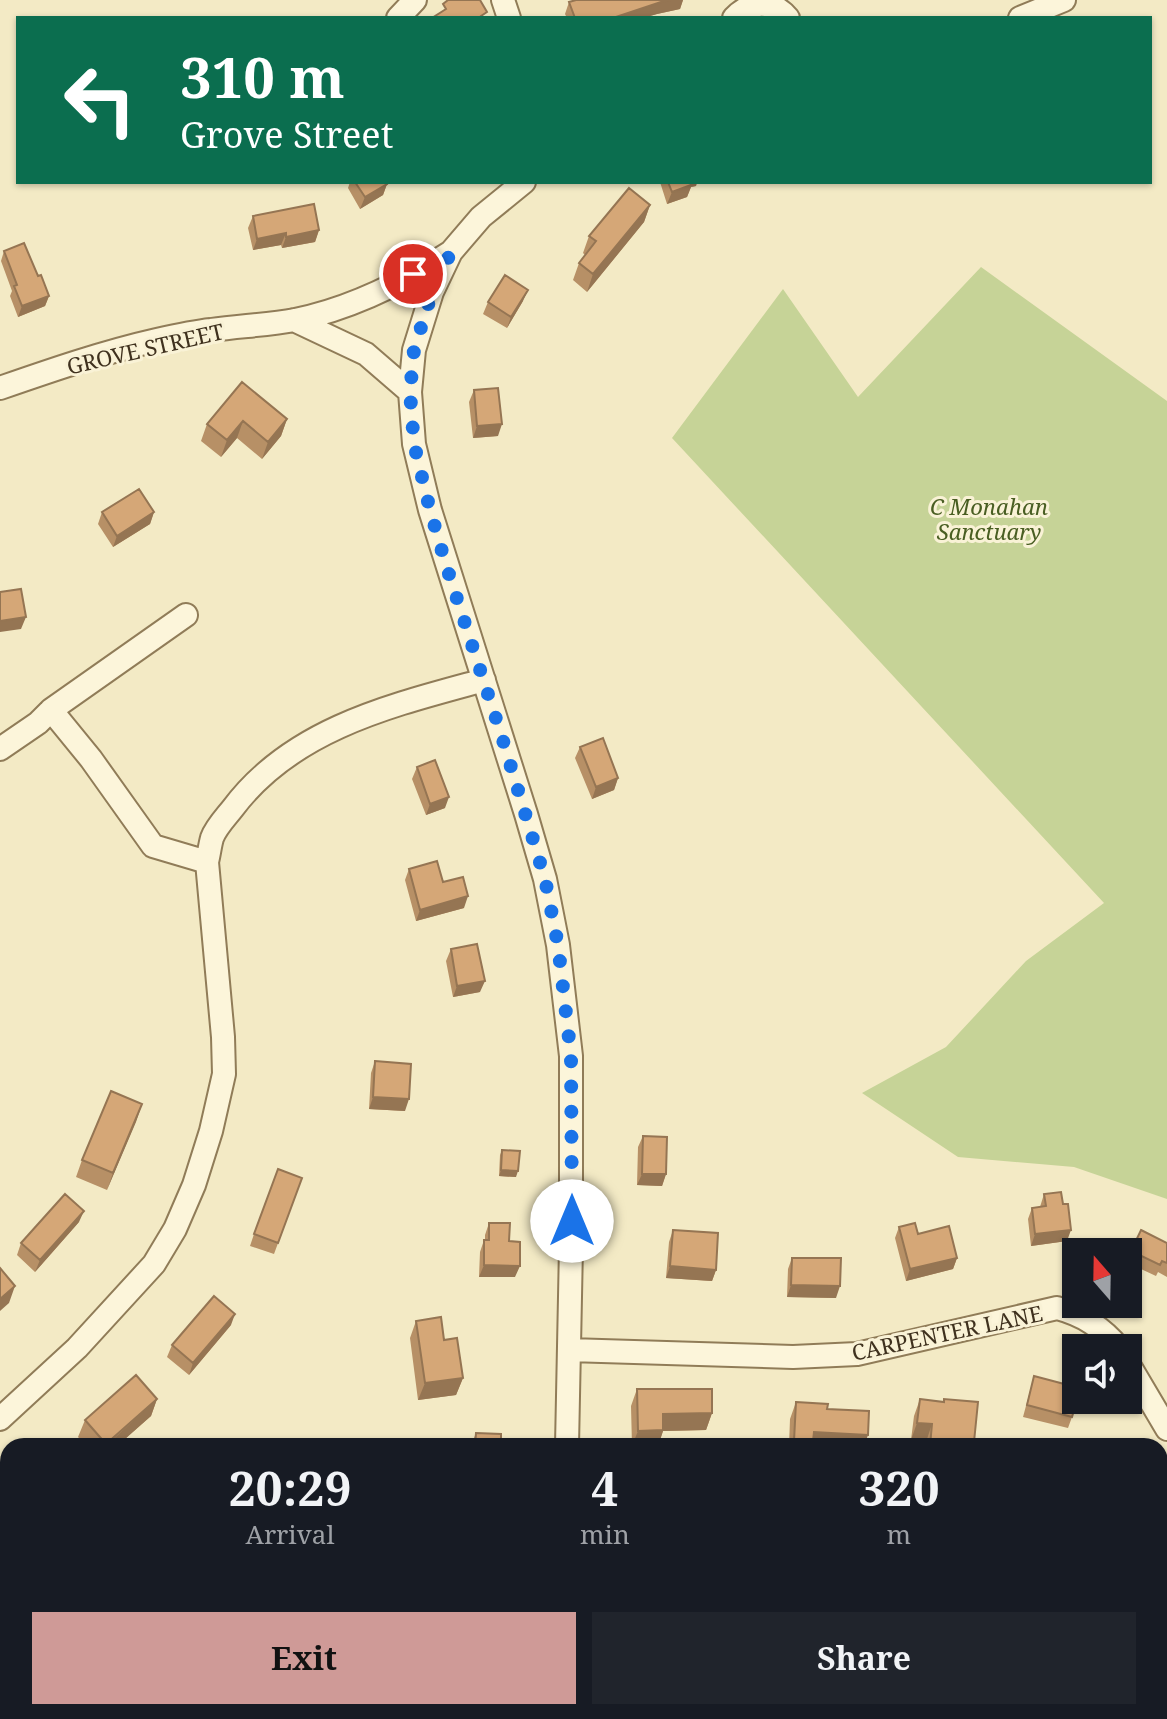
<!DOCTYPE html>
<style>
body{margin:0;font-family:"Noto Serif",serif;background:#20242c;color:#f1f3f6;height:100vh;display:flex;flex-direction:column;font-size:30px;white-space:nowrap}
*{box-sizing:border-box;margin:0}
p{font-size:26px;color:#9ea1a6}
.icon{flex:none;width:44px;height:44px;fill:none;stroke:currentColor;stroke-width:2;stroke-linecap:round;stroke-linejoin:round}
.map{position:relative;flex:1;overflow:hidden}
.details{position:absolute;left:0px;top:1438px;width:1168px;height:282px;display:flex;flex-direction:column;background:#171b24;border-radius:24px 24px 0 0;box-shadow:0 2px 6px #0004}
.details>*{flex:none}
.top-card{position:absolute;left:16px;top:16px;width:1136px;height:168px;border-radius:0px;box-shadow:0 2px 6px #0004;background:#0b6e4f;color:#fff;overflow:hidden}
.needle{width:52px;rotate:340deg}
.buttons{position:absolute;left:1062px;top:1238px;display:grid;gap:16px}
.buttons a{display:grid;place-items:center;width:80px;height:80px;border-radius:0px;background:#171b24;box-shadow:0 2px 6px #0004;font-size:40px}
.pin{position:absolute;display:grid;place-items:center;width:68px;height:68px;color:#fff;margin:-34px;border:4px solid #fff;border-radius:50%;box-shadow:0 2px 8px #0007}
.me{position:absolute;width:88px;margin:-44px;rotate:0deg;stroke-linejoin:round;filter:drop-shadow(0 0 6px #0008)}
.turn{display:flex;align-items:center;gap:28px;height:168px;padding:0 32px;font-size:36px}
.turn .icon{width:104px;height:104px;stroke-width:2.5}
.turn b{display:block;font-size:56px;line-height:68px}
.eta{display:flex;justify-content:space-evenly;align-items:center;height:136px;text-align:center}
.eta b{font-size:48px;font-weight:700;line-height:56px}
.cta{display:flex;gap:16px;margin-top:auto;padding:16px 32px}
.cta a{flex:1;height:92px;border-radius:0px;background:#cf9a97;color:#111;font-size:32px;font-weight:700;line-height:92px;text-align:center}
.cta a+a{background:#20242c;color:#f1f3f6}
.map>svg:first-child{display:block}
.green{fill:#c6d397}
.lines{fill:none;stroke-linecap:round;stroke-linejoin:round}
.minor-casing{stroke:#907c58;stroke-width:26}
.minor{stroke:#fcf5da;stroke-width:22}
.wall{fill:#b79066}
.shaded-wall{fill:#957553}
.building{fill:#d5a777;stroke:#957553;stroke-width:2}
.route{stroke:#1a73e8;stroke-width:14;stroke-dasharray:0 25.2}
.labels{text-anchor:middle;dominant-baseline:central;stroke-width:6;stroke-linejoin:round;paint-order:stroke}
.street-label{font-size:22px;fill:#3f311e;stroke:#f9f2d6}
.park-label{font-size:22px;font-style:italic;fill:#495e22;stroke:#f9f2d6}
</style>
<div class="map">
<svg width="1167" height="1719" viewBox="0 0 1167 1719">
<rect width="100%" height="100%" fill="#f3eac5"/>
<path class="green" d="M 981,267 L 1167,401 L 1167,1199 L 1074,1167 L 958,1157 L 862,1093 L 946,1047 L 1026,961 L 1104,903 L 672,438 L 783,289 L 858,397 Z"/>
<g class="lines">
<g class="minor-casing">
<path id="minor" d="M 503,0 L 509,18
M 398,18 L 415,0
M 734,18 C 750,1 773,0 788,18
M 1020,18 L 1064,0
M 524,182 L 481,217 L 451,252 L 432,292 L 414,350 L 410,392 L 414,444 L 430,510 L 526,814 L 545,879 L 558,945 L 571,1056 L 571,1247 L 567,1446
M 294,320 L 366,354 L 410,392
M 0,388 C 52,370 104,352 157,340 C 175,336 193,332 211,330 C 239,326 268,325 295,320 C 350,309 404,282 451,252
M 51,710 L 91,759 L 153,846 L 207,862
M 0,749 L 38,723 L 51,710 L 186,615
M 569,1350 L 793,1357 L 857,1354 L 1057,1308 C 1083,1315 1102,1327 1119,1348
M 1128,1363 L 1167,1429
M 0,1419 L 77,1348 L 154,1264 L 175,1229 L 194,1185 L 211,1131 L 224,1074 L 223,1037 L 207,862 C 209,854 210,845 212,838 C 216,827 226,817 233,808 C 293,728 393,705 484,680
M 1160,1651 L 1167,1650
M 539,1719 L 540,1712
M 908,1719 L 940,1712"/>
</g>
<use href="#minor" class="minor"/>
</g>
<path class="wall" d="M 576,0 L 683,0 L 680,9 L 657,14 L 643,18 L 567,18 L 565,14 L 569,2 Z
M 350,182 L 386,182 L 387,184 L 383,195 L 360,209 L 348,188 Z
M 660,182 L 697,182 L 696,186 L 691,187 L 687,197 L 667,204 Z
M 650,205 L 644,222 L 587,292 L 573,280 L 579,263 L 585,255 L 583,253 L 589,236 Z
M 253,216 L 319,230 L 315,242 L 282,248 L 281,245 L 253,250 L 248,228 Z
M 4,251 L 38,276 L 49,296 L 45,306 L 18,317 L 10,296 L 12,291 L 1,261 Z
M 523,301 L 507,328 L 483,314 L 488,302 Z
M 474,390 L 498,436 L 473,438 L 469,402 Z
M 287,419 L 281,436 L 262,459 L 237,438 L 221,457 L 201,441 L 207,424 Z
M 102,512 L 154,512 L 150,524 L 113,547 L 98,524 Z
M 580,747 L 618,778 L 614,790 L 592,799 L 575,758 Z
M 417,767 L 445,808 L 426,815 L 412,779 Z
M 409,869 L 443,882 L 464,908 L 416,921 L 405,880 Z
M 451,949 L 480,992 L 453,997 L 446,961 Z
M 375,1061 L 405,1111 L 369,1109 L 371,1073 Z
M 142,1104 L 107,1190 L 76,1177 L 82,1160 Z
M 643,1136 L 666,1174 L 662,1186 L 637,1185 L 638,1147 Z
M 502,1150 L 516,1177 L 499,1176 L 500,1155 Z
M 302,1178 L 274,1254 L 250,1246 L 254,1234 Z
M 1044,1194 L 1067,1241 L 1031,1246 L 1028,1219 L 1032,1208 L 1040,1207 Z
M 79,1222 L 35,1272 L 17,1255 L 21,1243 Z
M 489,1223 L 509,1241 L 515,1277 L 479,1277 L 480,1252 L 484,1240 L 485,1240 L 485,1235 Z
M 899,1227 L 918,1234 L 957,1258 L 953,1269 L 906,1281 L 895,1238 Z
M 673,1230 L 716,1270 L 712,1281 L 666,1278 L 669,1242 Z
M 1167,1243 L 1167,1277 L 1158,1272 L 1156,1276 L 1128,1263 L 1131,1251 Z
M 792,1258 L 836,1298 L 787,1297 L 788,1269 Z
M 416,1321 L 444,1340 L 463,1378 L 456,1395 L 418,1400 L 410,1338 Z
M 231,1325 L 189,1375 L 167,1357 L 172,1345 Z
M 1034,1376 L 1065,1395 L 1072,1417 L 1068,1428 L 1023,1417 Z
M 637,1389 L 712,1413 L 706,1430 L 663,1431 L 658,1446 L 632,1446 L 631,1406 Z
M 157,1399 L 151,1416 L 117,1446 L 86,1446 L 78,1437 L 85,1420 Z
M 920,1399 L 943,1402 L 944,1399 L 974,1442 L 973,1446 L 926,1446 L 926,1442 L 911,1440 L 914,1416 Z
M 796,1402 L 827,1409 L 864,1446 L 789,1446 L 790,1419 Z
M 476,1433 L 501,1446 L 471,1446 Z
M 8,1501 L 8,1538 L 0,1530 L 0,1509 Z"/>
<path class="shaded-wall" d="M 671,0 L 683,0 L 680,9 L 657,14 L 643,18 L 613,18 L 661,2 Z
M 687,182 L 697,182 L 696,186 L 691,187 L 687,197 L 667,204 L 672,192 Z
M 387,184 L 383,195 L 360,209 L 365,197 Z
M 650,205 L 644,222 L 587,292 L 593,274 Z
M 319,230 L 315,242 L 282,248 L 286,237 Z
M 286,233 L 281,245 L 253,250 L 257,239 Z
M 528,290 L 523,301 L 507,328 L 511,317 Z
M 49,296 L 45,306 L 18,317 L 22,306 Z
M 287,419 L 281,436 L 262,459 L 268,442 Z
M 243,421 L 237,438 L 221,457 L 227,440 Z
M 502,424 L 498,436 L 473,438 L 477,426 Z
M 154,512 L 150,524 L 113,547 L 117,536 Z
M 26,617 L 21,629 L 0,632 L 0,621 Z
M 618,778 L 614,790 L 592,799 L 596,787 Z
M 449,797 L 445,808 L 426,815 L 430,804 Z
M 468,896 L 464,908 L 416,921 L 420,910 Z
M 485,981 L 480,992 L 453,997 L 457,986 Z
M 373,1097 L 409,1099 L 405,1111 L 369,1109 Z
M 142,1104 L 136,1122 L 107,1190 L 113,1173 Z
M 501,1170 L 518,1171 L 516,1177 L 499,1176 Z
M 642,1174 L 666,1174 L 662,1186 L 637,1185 Z
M 84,1211 L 79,1222 L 35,1272 L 40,1260 Z
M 1071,1230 L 1067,1241 L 1031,1246 L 1035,1234 Z
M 957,1258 L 953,1269 L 906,1281 L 910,1269 Z
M 484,1265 L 520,1266 L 515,1277 L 479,1277 Z
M 670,1266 L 716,1270 L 712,1281 L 666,1278 Z
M 791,1285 L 840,1286 L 836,1298 L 787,1297 Z
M 15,1286 L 9,1303 L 0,1311 L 0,1299 Z
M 235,1314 L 231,1325 L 189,1375 L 193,1363 Z
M 463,1378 L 456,1395 L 418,1400 L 425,1383 Z
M 157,1399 L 151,1416 L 117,1446 L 106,1446 Z
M 712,1413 L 706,1430 L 663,1431 L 658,1446 L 632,1446 L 638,1431 L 663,1414 Z
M 917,1423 L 932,1424 L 926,1442 L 911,1440 Z
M 814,1432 L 868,1435 L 864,1446 L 792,1446 L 794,1441 Z
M 955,1440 L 974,1442 L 973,1446 L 953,1446 Z
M 1167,1526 L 1165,1537 L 1160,1539 L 1160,1530 Z
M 1167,1571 L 1167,1580 L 1160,1584 L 1160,1575 Z
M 0,1647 L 8,1647 L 8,1663 L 0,1664 Z"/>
<path class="building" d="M 448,0 L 480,0 L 487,12 L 481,16 L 482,18 L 432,18 L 446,9 L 443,4 Z
M 576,0 L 671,0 L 661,2 L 613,18 L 575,18 L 569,2 Z
M 355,182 L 386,182 L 387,184 L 365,197 Z
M 668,182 L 690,182 L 691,185 L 672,192 Z
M 629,188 L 650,205 L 593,274 L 579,263 L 596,241 L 589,236 Z
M 314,204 L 319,230 L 286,237 L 286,233 L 257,239 L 253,216 Z
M 24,243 L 38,276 L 41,275 L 49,296 L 22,306 L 14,286 L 17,285 L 4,251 Z
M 505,275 L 528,290 L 511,317 L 488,302 Z
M 242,382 L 287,419 L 268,442 L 243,421 L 227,440 L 207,424 Z
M 498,388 L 502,424 L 477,426 L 474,390 Z
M 139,489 L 154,512 L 117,536 L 102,512 Z
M 21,589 L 26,617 L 0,621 L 0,592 Z
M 603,738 L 618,778 L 596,787 L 580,747 Z
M 435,760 L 449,797 L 430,804 L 417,767 Z
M 437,861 L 443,882 L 463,877 L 468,896 L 420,910 L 409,869 Z
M 477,944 L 485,981 L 457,986 L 451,949 Z
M 375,1061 L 411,1064 L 409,1099 L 373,1097 Z
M 111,1091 L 142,1104 L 113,1173 L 82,1160 Z
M 643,1136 L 667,1137 L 666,1174 L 642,1174 Z
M 502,1150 L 520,1151 L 518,1171 L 501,1170 Z
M 278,1169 L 302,1178 L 278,1243 L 254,1234 Z
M 1061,1192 L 1063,1204 L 1068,1204 L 1071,1230 L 1035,1234 L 1032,1208 L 1046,1206 L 1044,1194 Z
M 65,1194 L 84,1211 L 40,1260 L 21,1243 Z
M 489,1223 L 510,1223 L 509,1241 L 520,1242 L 520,1266 L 484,1265 L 484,1240 L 489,1240 Z
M 915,1223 L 918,1234 L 949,1226 L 957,1258 L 910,1269 L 899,1227 Z
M 673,1230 L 718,1233 L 716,1270 L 670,1266 Z
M 1141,1230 L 1167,1243 L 1167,1263 L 1162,1261 L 1160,1265 L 1131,1251 Z
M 792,1258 L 841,1258 L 840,1286 L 791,1285 Z
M 0,1268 L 15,1286 L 0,1299 Z
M 214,1296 L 235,1314 L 193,1363 L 172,1345 Z
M 441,1317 L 444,1340 L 457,1338 L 463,1378 L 425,1383 L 416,1321 Z
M 136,1375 L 157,1399 L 106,1444 L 85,1420 Z
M 1034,1376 L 1068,1385 L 1065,1395 L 1076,1398 L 1077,1400 L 1072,1417 L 1027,1405 Z
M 637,1389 L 712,1389 L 712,1413 L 663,1414 L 663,1430 L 638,1431 Z
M 920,1399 L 944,1402 L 944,1399 L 978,1402 L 974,1442 L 955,1440 L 954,1446 L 930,1446 L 932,1424 L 917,1423 Z
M 796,1402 L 828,1404 L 827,1409 L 869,1411 L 868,1435 L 814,1432 L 813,1441 L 794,1441 Z
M 476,1433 L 501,1434 L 501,1446 L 475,1446 Z
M 8,1501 L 8,1523 L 0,1514 L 0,1509 Z
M 1160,1511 L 1167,1522 L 1167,1526 L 1160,1530 Z
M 1165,1546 L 1167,1550 L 1167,1571 L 1160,1575 L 1160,1549 Z
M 0,1578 L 8,1578 L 8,1647 L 0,1647 Z"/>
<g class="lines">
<path class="route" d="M 413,274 L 451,252 L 432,292 L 414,350 L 410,392 L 414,444 L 430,510 L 446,565 L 501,734 L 545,879 L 558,945 L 571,1056 L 572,1221"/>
</g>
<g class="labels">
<g class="street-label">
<text transform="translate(145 348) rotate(-13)">GROVE STREET</text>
<text transform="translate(947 1332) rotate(-12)">CARPENTER LANE</text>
</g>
<g class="park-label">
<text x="989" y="506">C Monahan<tspan x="989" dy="25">Sanctuary</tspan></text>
</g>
</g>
</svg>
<div class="buttons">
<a><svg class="needle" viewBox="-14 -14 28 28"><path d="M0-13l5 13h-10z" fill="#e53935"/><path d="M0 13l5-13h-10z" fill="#9ea1a6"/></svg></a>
<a><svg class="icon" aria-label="sound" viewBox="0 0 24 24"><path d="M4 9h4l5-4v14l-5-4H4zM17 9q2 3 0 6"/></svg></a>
</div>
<div class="pin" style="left:413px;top:274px;background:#d93025"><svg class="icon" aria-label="arrive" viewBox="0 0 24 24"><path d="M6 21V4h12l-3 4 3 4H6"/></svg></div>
<svg class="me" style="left:572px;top:1221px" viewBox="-20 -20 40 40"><circle r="19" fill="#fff"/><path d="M0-13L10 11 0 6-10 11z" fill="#1a73e8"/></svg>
<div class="top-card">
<div class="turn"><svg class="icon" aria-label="left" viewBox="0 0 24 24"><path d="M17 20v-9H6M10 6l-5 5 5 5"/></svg><div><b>310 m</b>Grove Street</div></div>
</div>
<section class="details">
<div class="eta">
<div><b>20:29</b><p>Arrival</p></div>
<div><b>4</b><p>min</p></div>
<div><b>320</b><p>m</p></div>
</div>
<div class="cta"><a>Exit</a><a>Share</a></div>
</section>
</div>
